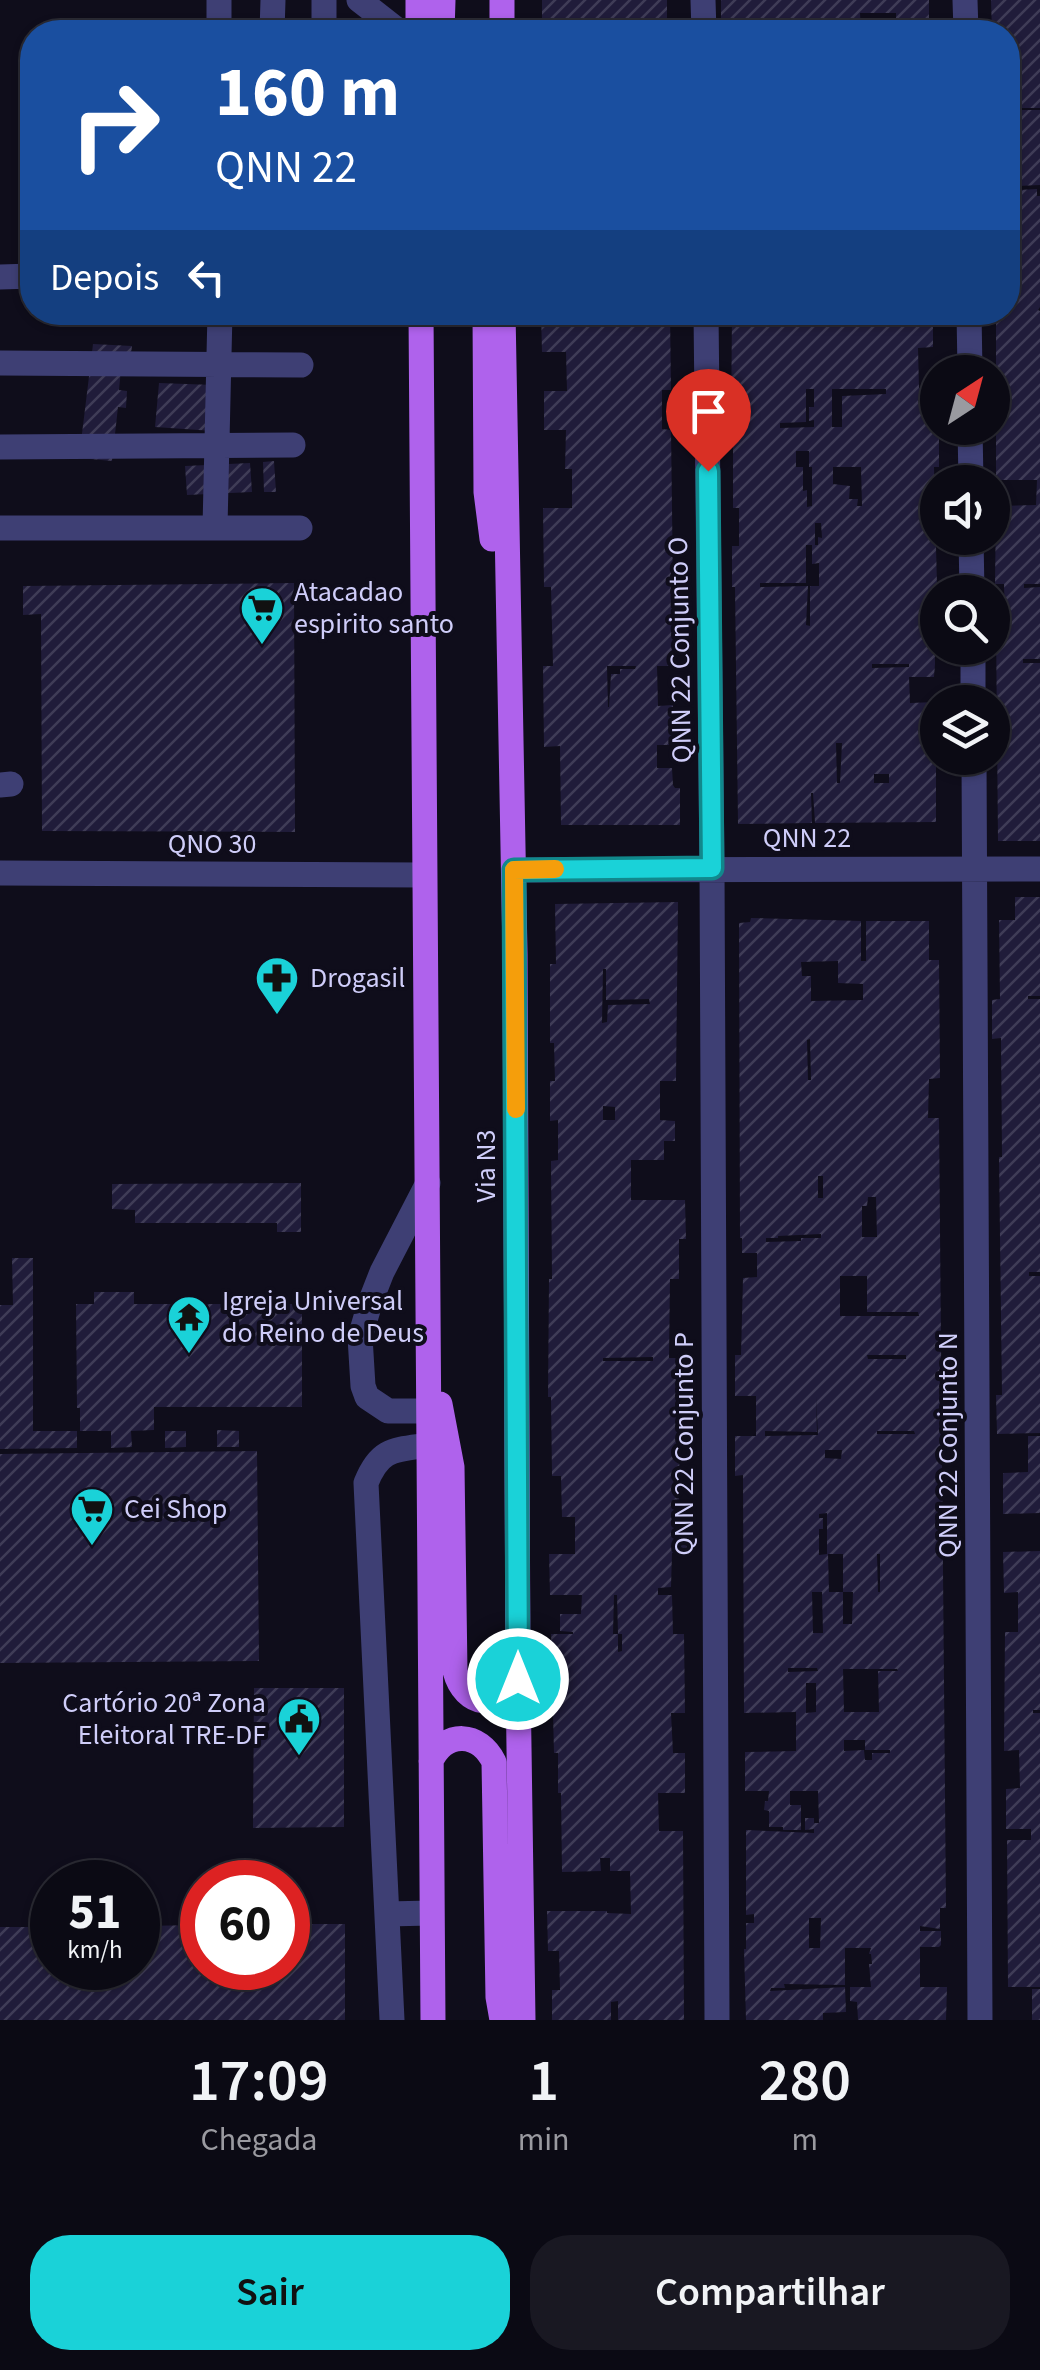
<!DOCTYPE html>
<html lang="pt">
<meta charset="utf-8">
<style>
body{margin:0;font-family:"Source Sans 3",sans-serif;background:#191822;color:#f1f3f6;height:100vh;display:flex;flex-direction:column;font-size:38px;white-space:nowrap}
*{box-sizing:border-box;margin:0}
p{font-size:32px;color:#9a9aa0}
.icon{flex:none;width:55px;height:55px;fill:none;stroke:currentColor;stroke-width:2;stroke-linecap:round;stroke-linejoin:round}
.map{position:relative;height:2020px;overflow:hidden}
.details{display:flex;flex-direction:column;background:#0b0a14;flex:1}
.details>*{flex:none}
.top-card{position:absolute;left:20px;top:20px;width:1000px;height:305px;border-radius:40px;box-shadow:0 2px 8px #0004,0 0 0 2px #2b2b34;background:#1a4fa0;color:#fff;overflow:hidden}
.needle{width:65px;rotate:36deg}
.controls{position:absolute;left:920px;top:355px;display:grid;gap:20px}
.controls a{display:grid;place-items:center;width:90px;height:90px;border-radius:50%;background:#0b0a14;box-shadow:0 2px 8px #0004,0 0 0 2px #2b2b34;font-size:50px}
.speed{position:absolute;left:30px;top:1860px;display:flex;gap:20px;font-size:50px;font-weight:700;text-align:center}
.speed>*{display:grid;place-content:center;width:130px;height:130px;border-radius:50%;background:#0b0a14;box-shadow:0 2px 8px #0004,0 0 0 2px #2b2b34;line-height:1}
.speed small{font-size:25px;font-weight:400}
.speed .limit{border:15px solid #d22;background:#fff;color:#111}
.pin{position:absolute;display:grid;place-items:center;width:85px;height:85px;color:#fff;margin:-102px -42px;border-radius:50% 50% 50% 0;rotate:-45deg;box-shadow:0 0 10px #0007}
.pin .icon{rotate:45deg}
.me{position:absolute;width:110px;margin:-55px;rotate:0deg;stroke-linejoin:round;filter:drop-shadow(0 0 8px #0008)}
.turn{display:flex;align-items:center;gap:35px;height:210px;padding:0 30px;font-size:45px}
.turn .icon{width:130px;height:130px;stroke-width:2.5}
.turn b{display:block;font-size:70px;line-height:85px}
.then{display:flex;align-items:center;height:95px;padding:0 30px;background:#0003;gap:20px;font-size:38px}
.eta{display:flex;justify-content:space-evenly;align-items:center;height:170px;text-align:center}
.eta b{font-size:60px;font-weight:600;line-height:70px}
.primary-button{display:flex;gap:20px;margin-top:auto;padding:20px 30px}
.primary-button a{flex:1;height:115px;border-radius:40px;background:#1ad2d8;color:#111;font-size:40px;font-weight:600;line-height:115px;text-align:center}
.primary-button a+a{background:#191822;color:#f1f3f6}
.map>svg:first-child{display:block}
.building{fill:url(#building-hatch);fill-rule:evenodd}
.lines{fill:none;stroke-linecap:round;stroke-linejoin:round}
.minor{stroke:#3e3f74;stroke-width:25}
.major{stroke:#af62ec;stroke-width:25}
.route-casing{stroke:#11888c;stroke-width:25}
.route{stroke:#1ad2d8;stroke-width:18}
.slow{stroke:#f59e0b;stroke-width:18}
.labels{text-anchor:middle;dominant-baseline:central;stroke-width:8;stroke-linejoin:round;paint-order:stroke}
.poi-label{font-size:28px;fill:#cfcdf9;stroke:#0f0d1b;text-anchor:start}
.street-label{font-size:28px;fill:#cfcdf9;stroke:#0f0d1b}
</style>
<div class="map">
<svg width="1040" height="2020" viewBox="0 0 1040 2020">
<defs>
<pattern id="building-hatch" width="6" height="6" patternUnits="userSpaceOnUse" patternTransform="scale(2.5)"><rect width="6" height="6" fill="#201c3a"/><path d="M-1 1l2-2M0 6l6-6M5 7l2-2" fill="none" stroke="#3f3c57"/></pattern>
</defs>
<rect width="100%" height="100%" fill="#0f0d1b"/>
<path class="building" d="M 542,0 L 667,0 L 667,32 L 542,32 Z
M 721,0 L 929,0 L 929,32 L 896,32 L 896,13 L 860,13 L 861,32 L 721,32 Z
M 991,0 L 1040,0 L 1040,108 L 1019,108 L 1020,110 L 1040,110 L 1040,185 L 1018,186 L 1018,190 L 1037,189 L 1037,196 L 1040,196 L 1040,307 L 1038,310 L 1040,311 L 1040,584 L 1024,584 L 1024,588 L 1040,587 L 1040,659 L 1023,659 L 1023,663 L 1040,663 L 1040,841 L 998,841 L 996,625 L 1005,624 L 1004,584 L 995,584 L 996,506 L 1036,505 L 1037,480 L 996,480 L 996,312 L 1008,312 L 1008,32 L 992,32 Z
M 670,312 L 671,390 L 662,390 L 662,429 L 671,430 L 674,666 L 657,666 L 658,706 L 673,705 L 674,745 L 657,745 L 657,768 L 672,768 L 673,785 L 675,788 L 680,788 L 680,825 L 561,825 L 560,746 L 544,747 L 543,666 L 553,666 L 551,587 L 544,587 L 543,508 L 572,508 L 572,469 L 565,469 L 566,430 L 544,430 L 544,391 L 567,391 L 566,352 L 542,352 L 541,313 ZM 607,666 L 636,666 L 635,669 L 620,669 L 620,674 L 611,674 L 609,707 L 608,707 Z
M 732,312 L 809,312 L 809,315 L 814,316 L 814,312 L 933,312 L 933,347 L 918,348 L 919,388 L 933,389 L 934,427 L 939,428 L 939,467 L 934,467 L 937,585 L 935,585 L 935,664 L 934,677 L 909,677 L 910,703 L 936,702 L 936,822 L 815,823 L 813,793 L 811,793 L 812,823 L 738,824 L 735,587 L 732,587 L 732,546 L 739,546 L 739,508 L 733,508 L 733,429 L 731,428 ZM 806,389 L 814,389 L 814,407 L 809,407 L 809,421 L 814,420 L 814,427 L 780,428 L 780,423 L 806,422 ZM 832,389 L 886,389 L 886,394 L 842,396 L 842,427 L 832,427 ZM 796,451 L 809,451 L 809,467 L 812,467 L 812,506 L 807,507 L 807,490 L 803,491 L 803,467 L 796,467 ZM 833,467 L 861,467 L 862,506 L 857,506 L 858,499 L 849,499 L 850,486 L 833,484 ZM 815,523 L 821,523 L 822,538 L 818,537 L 818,545 L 815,545 ZM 806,545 L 812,545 L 812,564 L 819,563 L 819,586 L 810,586 L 810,626 L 806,625 L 808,586 L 760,587 L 760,583 L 806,583 ZM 872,664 L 909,664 L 909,667 L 872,668 ZM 836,743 L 842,743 L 840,783 L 837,783 ZM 874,774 L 889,774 L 889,783 L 874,783 Z
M 93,344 L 132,346 L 129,370 L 121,369 L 119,390 L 127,391 L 126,408 L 118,407 L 112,461 L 79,458 Z
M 159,383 L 214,385 L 213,431 L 155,427 Z
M 274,461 L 276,492 L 264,492 L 263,462 Z
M 250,463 L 252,492 L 187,495 L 185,466 Z
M 294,583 L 295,832 L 42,831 L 41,614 L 23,615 L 23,586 Z
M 1015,897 L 1040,897 L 1040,996 L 1028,996 L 1028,999 L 1040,999 L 1040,1272 L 1029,1272 L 1029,1276 L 1040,1276 L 1040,1433 L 997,1434 L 996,1395 L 1002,1395 L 999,1157 L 1002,1157 L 1001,1038 L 992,1039 L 992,1000 L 1000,999 L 999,920 L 1015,920 Z
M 678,902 L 676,1081 L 660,1081 L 660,1120 L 675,1121 L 675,1141 L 664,1141 L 664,1160 L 631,1160 L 631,1200 L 685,1200 L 686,1239 L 679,1239 L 679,1279 L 670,1279 L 669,1358 L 680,1358 L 679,1515 L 686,1515 L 687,1553 L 672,1553 L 671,1587 L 658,1588 L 658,1595 L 672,1595 L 673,1634 L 684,1634 L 685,1713 L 671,1713 L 673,1753 L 685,1753 L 685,1793 L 658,1793 L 659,1831 L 683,1831 L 684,2020 L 618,2020 L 618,2001 L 611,2002 L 611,2020 L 552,2020 L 552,1990 L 560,1990 L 559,1951 L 548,1951 L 547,1911 L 607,1911 L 607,1913 L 631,1914 L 630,1871 L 610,1871 L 610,1858 L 600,1858 L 601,1871 L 562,1872 L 561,1793 L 558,1793 L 558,1753 L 554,1753 L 551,1634 L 573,1634 L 573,1632 L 560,1631 L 560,1614 L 581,1614 L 582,1595 L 550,1595 L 549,1554 L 575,1554 L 575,1517 L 562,1517 L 561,1476 L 552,1476 L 551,1397 L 548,1397 L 549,1279 L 552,1279 L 551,1161 L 558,1160 L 558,1120 L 550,1121 L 550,1081 L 555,1081 L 554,1043 L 550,1043 L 550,964 L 556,964 L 555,904 ZM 603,969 L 606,969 L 606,1000 L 649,999 L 650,1004 L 608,1005 L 607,1022 L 602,1023 ZM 603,1106 L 615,1107 L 615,1120 L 603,1120 ZM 653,1357 L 653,1361 L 603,1361 L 603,1358 ZM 614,1595 L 617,1595 L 618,1634 L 622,1634 L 622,1651 L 618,1652 L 618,1634 L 613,1634 Z
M 751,918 L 861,921 L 861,961 L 866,961 L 866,921 L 929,921 L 929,960 L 939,960 L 940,1078 L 929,1079 L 928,1118 L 939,1118 L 946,1908 L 940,1908 L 940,1929 L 920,1926 L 920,1931 L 941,1931 L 941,1945 L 939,1947 L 920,1947 L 920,1987 L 947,1987 L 946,2020 L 858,2020 L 857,2002 L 850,2001 L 850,1987 L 871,1987 L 869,1964 L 872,1964 L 871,1954 L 869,1954 L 871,1948 L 845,1948 L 845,1985 L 784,1984 L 785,1988 L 771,1988 L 770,1991 L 845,1987 L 846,2012 L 823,2013 L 823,2020 L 746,2020 L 744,1949 L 746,1949 L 746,1923 L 754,1923 L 754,1914 L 746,1915 L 746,1830 L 814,1833 L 814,1829 L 805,1830 L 805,1818 L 814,1818 L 814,1823 L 819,1823 L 818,1791 L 790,1791 L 790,1805 L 801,1805 L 801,1830 L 783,1830 L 783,1827 L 769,1827 L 769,1811 L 764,1810 L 765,1801 L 768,1801 L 769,1791 L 745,1791 L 745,1752 L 796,1751 L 796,1712 L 744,1713 L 743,1475 L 735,1476 L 735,1436 L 756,1436 L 756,1396 L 735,1396 L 735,1355 L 741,1355 L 743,1278 L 757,1277 L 757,1253 L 742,1253 L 742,1238 L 740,1238 L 739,923 L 750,922 ZM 838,961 L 838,983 L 863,984 L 863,1000 L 811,1001 L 811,976 L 802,976 L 801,962 ZM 810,1039 L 811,1080 L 808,1080 L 807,1040 ZM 818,1176 L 823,1176 L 823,1198 L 818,1198 ZM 868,1197 L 876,1197 L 877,1237 L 862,1237 L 862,1206 L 867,1206 ZM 821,1234 L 821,1238 L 801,1238 L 801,1241 L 766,1242 L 766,1238 L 778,1238 L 778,1236 ZM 840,1276 L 867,1276 L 867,1312 L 918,1312 L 919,1316 L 840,1316 ZM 867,1355 L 906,1355 L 906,1359 L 868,1359 ZM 816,1396 L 818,1435 L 765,1436 L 765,1431 L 817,1432 ZM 877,1431 L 914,1431 L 915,1434 L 877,1434 ZM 825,1450 L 842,1450 L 841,1459 L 825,1458 ZM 827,1513 L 827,1554 L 819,1555 L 819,1529 L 823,1529 L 823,1518 L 819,1518 L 819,1514 ZM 828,1554 L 843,1554 L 843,1592 L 829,1592 ZM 877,1554 L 880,1554 L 880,1592 L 878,1592 ZM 812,1592 L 822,1592 L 823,1633 L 813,1633 ZM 843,1592 L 853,1592 L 852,1624 L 843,1624 ZM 788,1668 L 817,1668 L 818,1671 L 788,1672 ZM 843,1669 L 897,1669 L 898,1671 L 878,1671 L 879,1712 L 844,1712 ZM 806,1683 L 816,1683 L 816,1712 L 806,1713 ZM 844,1740 L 865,1740 L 865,1750 L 890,1750 L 890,1753 L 872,1753 L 872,1760 L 865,1760 L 864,1750 L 844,1751 ZM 809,1918 L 821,1918 L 820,1948 L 809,1948 Z
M 301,1183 L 301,1232 L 277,1232 L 277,1223 L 135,1223 L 135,1210 L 112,1209 L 112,1184 Z
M 12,1258 L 33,1258 L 33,1431 L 77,1431 L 77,1448 L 0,1449 L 0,1305 L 13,1305 Z
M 94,1292 L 134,1292 L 134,1304 L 302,1304 L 302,1407 L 154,1407 L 154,1430 L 131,1431 L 132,1447 L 111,1448 L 111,1431 L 80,1431 L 80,1408 L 77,1408 L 76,1304 L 94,1304 Z
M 217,1430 L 239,1431 L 239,1447 L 217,1447 Z
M 165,1431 L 186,1431 L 186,1447 L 165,1448 Z
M 1028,1436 L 1040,1436 L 1040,1513 L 1003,1514 L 1003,1473 L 1028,1472 Z
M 257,1451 L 259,1661 L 0,1663 L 0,1454 Z
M 1040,1551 L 1040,1710 L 1033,1710 L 1033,1713 L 1040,1713 L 1040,1987 L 1008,1987 L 1007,1840 L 1031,1840 L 1031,1829 L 1006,1829 L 1006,1789 L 1020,1788 L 1019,1750 L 1004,1751 L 1005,1632 L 1018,1632 L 1018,1592 L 1004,1593 L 1003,1552 Z
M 254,1688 L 344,1688 L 344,1827 L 253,1828 Z
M 288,1924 L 345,1924 L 345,2020 L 0,2020 L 0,1927 L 52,1927 L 52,1968 L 138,1968 L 138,1926 L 202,1925 L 202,1968 L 288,1968 Z
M 1032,1989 L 1040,1989 L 1040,2020 L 1032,2020 Z"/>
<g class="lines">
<path class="minor" d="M 219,0 L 219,32
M 359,0 L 400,32
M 703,0 L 704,32
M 965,0 L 966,32
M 272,32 L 273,0
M 324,32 L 324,0
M 0,277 L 32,276
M 706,312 L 712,868 L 717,2020
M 969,312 L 970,372
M 0,363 L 301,365
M 970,428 L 971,482
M 0,447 L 293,445
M 215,527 L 220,312
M 0,528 L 300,528
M 971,538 L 972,592
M 973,648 L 973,702
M 974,758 L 980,2020
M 0,785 L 11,784
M 514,870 L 1040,869
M 0,873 L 424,875
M 428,1183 L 382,1272 L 371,1300 L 360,1337 L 363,1386 L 367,1397 L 388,1411 L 429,1411
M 387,1914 L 431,1913
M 392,2020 L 366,1483 C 380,1448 394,1450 429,1445"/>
<path class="major" d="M 418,0 L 418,32
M 442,32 L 443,0
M 502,32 L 502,0
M 421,312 L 433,2020
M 485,312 L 486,492 L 492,539
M 503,312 L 515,954 L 518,1679 L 523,2020
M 440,1404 L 452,1467 L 455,1671 C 464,1707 501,1712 518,1679
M 431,1761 C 446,1730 479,1732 494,1762 L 498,1997 L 502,2020"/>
</g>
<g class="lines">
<g class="route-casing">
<path id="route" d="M 518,1679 L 514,870 L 712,868 L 708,471"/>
</g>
<use href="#route" class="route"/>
<path class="slow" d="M 516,1109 L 514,870 L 555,869"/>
</g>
<defs>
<g id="supermarket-pin" transform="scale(2.25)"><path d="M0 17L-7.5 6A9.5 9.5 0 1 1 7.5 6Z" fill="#1ad2d8" stroke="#0f0d1b"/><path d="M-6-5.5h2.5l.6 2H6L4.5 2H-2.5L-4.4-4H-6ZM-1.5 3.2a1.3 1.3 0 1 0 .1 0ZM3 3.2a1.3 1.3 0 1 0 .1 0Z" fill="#111"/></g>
<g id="pharmacy-pin" transform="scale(2.25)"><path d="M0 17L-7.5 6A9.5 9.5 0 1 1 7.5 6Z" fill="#1ad2d8" stroke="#0f0d1b"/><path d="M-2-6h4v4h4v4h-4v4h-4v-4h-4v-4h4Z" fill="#111"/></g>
<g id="temple-pin" transform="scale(2.25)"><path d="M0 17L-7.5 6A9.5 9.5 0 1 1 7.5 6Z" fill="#1ad2d8" stroke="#0f0d1b"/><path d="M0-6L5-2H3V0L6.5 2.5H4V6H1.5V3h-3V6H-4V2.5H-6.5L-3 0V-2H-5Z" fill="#111"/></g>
<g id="civic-pin" transform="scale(2.25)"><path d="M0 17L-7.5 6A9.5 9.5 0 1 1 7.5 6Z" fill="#1ad2d8" stroke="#0f0d1b"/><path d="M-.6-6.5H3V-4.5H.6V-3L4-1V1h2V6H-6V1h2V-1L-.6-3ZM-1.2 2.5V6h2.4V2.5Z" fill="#111"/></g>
</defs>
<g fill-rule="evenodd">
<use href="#supermarket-pin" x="262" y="608"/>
<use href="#pharmacy-pin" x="277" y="978"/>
<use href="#temple-pin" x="189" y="1317"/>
<use href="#supermarket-pin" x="92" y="1509"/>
<use href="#civic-pin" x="299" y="1719"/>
</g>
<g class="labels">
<g class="poi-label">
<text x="294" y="592">Atacadao<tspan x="294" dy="32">espirito santo</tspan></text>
<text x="310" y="978">Drogasil</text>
<text x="222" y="1301">Igreja Universal<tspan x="222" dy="32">do Reino de Deus</tspan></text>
<text x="124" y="1509">Cei Shop</text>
<text x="266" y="1703" text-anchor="end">Cartório 20ª Zona<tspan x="266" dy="32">Eleitoral TRE-DF</tspan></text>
</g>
<g class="street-label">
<text transform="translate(680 650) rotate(-91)">QNN 22 Conjunto O</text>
<text x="807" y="838">QNN 22</text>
<text x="212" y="844">QNO 30</text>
<text transform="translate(486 1166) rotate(-90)">Via N3</text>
<text transform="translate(684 1444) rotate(-90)">QNN 22 Conjunto P</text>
<text transform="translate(948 1445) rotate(-90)">QNN 22 Conjunto N</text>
</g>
</g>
</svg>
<div class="controls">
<a><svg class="needle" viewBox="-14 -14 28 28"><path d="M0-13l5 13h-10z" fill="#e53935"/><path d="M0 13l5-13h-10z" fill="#9a9aa0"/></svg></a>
<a><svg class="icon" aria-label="sound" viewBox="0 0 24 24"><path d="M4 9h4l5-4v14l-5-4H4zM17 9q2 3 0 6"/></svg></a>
<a><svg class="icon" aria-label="search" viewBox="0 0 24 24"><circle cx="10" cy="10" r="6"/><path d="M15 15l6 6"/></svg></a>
<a><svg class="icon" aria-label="layers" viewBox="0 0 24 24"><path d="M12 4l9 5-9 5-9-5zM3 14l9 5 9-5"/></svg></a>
</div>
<div class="speed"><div>51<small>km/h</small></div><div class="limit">60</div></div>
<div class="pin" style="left:708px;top:471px;background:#d93025"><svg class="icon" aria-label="arrive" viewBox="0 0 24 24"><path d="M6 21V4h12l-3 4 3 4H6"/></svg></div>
<svg class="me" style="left:518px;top:1679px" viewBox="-20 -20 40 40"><circle r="17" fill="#1ad2d8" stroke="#fff" stroke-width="3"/><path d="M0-11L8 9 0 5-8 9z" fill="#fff"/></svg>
<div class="top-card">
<div class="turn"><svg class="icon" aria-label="right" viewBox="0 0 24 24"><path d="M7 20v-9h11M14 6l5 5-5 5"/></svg><div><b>160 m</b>QNN 22</div></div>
<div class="then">Depois<svg class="icon" aria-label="left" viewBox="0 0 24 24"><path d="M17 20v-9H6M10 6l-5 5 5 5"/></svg></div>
</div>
</div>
<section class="details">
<div class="eta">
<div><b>17:09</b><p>Chegada</p></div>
<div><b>1</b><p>min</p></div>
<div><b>280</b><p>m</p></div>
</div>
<div class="primary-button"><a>Sair</a><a>Compartilhar</a></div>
</section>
